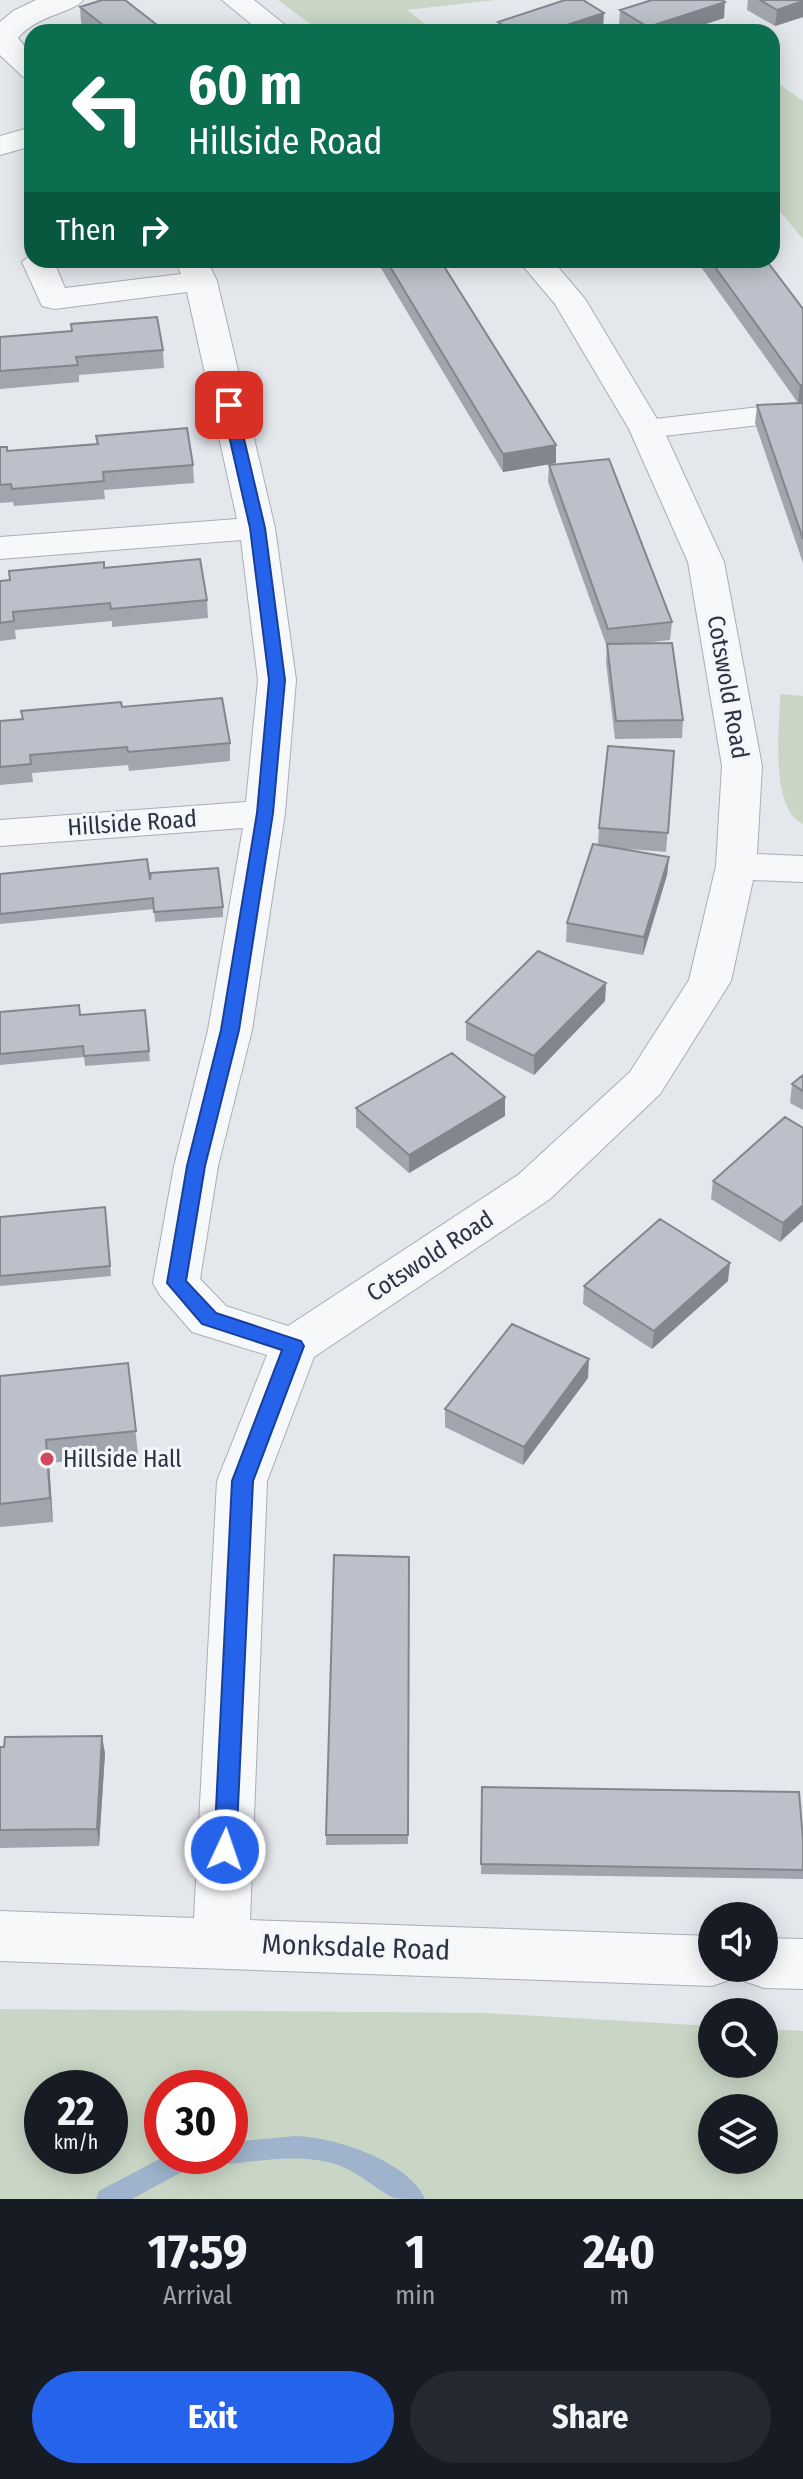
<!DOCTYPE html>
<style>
body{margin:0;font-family:"Fira Sans Condensed",sans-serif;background:#242831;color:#f1f3f6;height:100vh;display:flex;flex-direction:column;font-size:30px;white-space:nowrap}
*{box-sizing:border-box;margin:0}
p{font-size:26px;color:#9ea1a6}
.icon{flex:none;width:44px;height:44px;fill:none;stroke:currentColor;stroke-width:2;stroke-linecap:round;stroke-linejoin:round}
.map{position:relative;height:2199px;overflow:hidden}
.drawer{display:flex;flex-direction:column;background:#171b24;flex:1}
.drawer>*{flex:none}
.hud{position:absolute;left:24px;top:24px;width:756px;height:244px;border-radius:24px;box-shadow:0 4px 20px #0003;background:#0b6e4f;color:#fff;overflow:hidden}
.fabs{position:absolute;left:698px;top:1902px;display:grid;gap:16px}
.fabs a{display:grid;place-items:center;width:80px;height:80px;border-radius:50%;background:#171b24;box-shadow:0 4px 20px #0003;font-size:40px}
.speed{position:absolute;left:24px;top:2070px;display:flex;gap:16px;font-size:40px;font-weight:700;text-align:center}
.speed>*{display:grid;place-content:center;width:104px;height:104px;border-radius:50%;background:#171b24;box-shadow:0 4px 20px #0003;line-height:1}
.speed small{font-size:20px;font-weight:400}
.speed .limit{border:12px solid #d22;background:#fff;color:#111}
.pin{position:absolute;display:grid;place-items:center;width:68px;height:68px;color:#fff;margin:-34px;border-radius:16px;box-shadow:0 4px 12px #0006}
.me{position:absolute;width:88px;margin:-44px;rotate:3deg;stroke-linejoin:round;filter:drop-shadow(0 0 6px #0008)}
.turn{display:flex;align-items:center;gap:28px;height:168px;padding:0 32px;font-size:36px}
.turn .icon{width:104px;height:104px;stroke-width:2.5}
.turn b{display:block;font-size:56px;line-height:68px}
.then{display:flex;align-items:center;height:76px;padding:0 32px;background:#0003;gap:16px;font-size:30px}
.eta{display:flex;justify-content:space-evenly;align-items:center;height:136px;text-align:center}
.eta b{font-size:48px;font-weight:700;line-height:56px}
.button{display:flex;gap:16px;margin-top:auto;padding:16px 32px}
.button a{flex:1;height:92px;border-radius:48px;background:#2563eb;color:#fff;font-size:32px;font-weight:700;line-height:92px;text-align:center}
.button a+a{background:#242831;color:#f1f3f6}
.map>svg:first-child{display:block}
.green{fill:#c9d6c5;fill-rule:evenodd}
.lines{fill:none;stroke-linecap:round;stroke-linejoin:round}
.stream{fill:#9fb4cc;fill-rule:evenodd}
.service-casing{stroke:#a9aeb7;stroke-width:2}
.minor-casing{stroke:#a9aeb7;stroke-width:2}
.service{fill:#f7f8fa;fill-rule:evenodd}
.minor{fill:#f7f8fa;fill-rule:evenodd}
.wall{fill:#a1a5ae}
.shaded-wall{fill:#83868d}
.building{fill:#bbc0ca;stroke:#83868d;stroke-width:2}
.route{fill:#2563eb;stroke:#184099;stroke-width:2}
.poi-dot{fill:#d1495b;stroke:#f4f6f9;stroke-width:3}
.labels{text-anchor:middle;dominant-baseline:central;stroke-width:6;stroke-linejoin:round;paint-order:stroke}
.street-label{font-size:24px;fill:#2b3445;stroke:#f4f6f9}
.poi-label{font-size:24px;fill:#2b3445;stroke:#f4f6f9;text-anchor:start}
.near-street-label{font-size:28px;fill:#2b3445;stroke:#f4f6f9}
</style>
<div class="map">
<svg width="803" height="2199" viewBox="0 0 803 2199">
<rect width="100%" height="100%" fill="#e4e7ec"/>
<path class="green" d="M 278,0 L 495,0 L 407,10 L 436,32 L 321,32 Z
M 772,79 L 803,101 L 803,239 L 772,202 Z
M 780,694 L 803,696 L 803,824 C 769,808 780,727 780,694 Z
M 0,2009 L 484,2013 L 712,2026 L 712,2064 L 764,2064 L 764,2029 L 803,2031 L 803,2199 L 0,2199 ZM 110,2088 L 110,2156 L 42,2156 L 42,2088 ZM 230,2088 L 230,2156 L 162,2156 L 162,2088 ZM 764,2108 L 764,2160 L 712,2160 L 712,2108 Z"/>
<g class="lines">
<path class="stream" d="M 296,2136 C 334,2137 409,2161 425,2199 C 416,2199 402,2199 394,2198 C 378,2191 361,2174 341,2166 C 307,2153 265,2160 230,2164 L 222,2161 L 212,2167 L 182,2172 L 132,2199 L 96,2199 L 99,2191 L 165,2156 L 230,2156 L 230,2142 Z"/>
<g class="service-casing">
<path id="service" d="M 803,402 L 803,420 L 646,438 L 635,435 L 631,429 L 635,423 L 646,420 Z"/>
</g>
<g class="minor-casing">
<path id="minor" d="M 36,0 L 83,0 C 75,12 37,15 18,38 L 32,55 L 32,79 L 22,76 L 0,55 L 0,22 L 13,11 Z
M 222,0 L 254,0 L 294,32 L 261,32 Z
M 32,127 L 32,146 L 0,155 L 0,136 Z
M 32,254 L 32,260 L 53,260 L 65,288 L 181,274 L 175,260 L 207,260 L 217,281 L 275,528 L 296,680 L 285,813 L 252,1030 L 218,1166 L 200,1279 L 226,1306 L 288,1326 L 518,1175 L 630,1072 L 689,980 L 716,866 L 722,766 L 688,562 L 629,429 L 555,304 L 518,260 L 552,260 L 585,299 L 663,429 L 724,562 L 762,766 L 757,854 L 803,856 L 803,882 L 753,880 L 731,981 L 660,1094 L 550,1199 L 314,1357 L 267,1481 L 250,1920 L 712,1936 L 712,1968 L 737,1968 L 732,1979 L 712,1986 L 0,1961 L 0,1911 L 194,1918 L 217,1481 L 267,1355 L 192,1332 L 160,1295 L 153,1283 L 174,1166 L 208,1030 L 243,828 L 0,846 L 0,820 L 246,802 L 258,680 L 241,540 L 0,559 L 0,537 L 237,519 L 187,292 L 54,309 L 42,306 L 22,262 Z
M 764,1938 L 803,1939 L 803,1989 L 764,1988 L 744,1981 L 738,1968 L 764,1968 Z"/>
</g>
<use href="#service" class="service"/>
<use href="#minor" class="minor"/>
</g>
<path class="wall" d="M 748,0 L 803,0 L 803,17 L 775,26 L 747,10 Z
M 80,7 L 166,32 L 93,32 L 81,23 Z
M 620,10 L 724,18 L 681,32 L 628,32 L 619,27 Z
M 498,22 L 603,29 L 594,32 L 498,32 Z
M 376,260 L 440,260 L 556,463 L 503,472 Z
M 696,260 L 766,260 L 803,309 L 803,563 L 755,423 L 757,405 L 798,403 Z
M 0,337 L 163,350 L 164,368 L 79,375 L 79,382 L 0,389 Z
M 96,436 L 193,465 L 194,483 L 104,490 L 105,499 L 14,506 L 13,502 L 0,503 L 0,447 L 7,451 L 97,444 Z
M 549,465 L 672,622 L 670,640 L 637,644 L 683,720 L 682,738 L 615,739 L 606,662 L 607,647 L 548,482 Z
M 104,568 L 207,600 L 208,618 L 112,627 L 112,621 L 15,630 L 16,639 L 0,641 L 0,581 Z
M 122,707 L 230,743 L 230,761 L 129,771 L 128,765 L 32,773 L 33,782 L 0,785 L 0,721 L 22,719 L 21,711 Z
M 674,751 L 666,852 L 614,848 L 669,857 L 667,875 L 643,955 L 566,942 L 567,923 L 598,845 L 599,828 Z
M 0,874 L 150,880 L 223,907 L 223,917 L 155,922 L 154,909 L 0,924 Z
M 606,983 L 605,1001 L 534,1075 L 466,1040 L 466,1022 Z
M 145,1010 L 150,1061 L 85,1066 L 84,1057 L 0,1065 L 0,1012 L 80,1015 Z
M 803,1075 L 803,1110 L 790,1103 L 792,1084 Z
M 505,1097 L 505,1116 L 409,1173 L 356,1127 L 356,1108 Z
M 803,1128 L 780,1242 L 711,1199 L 713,1181 Z
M 105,1207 L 111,1276 L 0,1286 L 0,1217 Z
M 728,1281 L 652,1349 L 583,1304 L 584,1286 Z
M 128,1363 L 138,1454 L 49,1463 L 53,1522 L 0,1527 L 0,1376 Z
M 588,1378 L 523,1465 L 445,1427 L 445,1409 Z
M 409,1557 L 408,1844 L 326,1845 L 326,1835 Z
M 0,1747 L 105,1753 L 99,1846 L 0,1848 L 0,1849 Z
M 482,1787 L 803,1840 L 803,1879 L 481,1874 Z"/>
<path class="shaded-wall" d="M 803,1 L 803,17 L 775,26 L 777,10 Z
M 725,2 L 724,18 L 681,32 L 648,32 L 648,27 Z
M 604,13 L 603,29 L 594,32 L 545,32 Z
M 800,385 L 803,385 L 803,402 L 798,403 Z
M 556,445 L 556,463 L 503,472 L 503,454 Z
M 669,857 L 667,875 L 643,955 L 644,937 Z
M 606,983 L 605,1001 L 534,1075 L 534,1056 Z
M 505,1097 L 505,1116 L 409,1173 L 409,1155 Z
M 803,1205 L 803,1221 L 780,1242 L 783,1223 Z
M 730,1263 L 728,1281 L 652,1349 L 654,1331 Z
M 589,1359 L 588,1378 L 523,1465 L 524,1447 Z
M 46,1440 L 49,1463 L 53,1522 L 50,1498 Z
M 102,1736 L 105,1753 L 99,1846 L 97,1829 Z"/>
<path class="building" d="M 102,0 L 125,0 L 166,32 L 112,32 L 80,7 Z
M 565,0 L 583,0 L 604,13 L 545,32 L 514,32 L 498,22 Z
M 652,0 L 722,0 L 725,2 L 648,27 L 620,10 Z
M 760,0 L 803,0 L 803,1 L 777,10 Z
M 386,260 L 440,260 L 556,445 L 503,454 Z
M 710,260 L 766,260 L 803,309 L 803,385 L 800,385 Z
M 157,317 L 163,350 L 76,357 L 78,365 L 0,371 L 0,337 L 72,331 L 71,324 Z
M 803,403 L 803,539 L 757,405 Z
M 187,428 L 193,465 L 103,472 L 104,481 L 12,489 L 11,484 L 0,485 L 0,447 L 7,447 L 7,451 L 98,444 L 96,436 Z
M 609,459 L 672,622 L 608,629 L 549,465 Z
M 200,559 L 207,600 L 111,609 L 110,603 L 13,612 L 14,621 L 0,623 L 0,581 L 10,580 L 9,571 L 104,562 L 104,568 Z
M 672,643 L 683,720 L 616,721 L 607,644 Z
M 222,698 L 230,743 L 128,752 L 127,747 L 30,755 L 31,764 L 0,767 L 0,721 L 23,719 L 21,711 L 121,702 L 122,707 Z
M 608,746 L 674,751 L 668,833 L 599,828 Z
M 593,844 L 669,857 L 644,937 L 567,923 Z
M 147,859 L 150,880 L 151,873 L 218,868 L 223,907 L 154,912 L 153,898 L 0,914 L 0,874 Z
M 538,951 L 606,983 L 534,1056 L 466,1022 Z
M 79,1005 L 80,1015 L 145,1010 L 149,1051 L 84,1056 L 83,1046 L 0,1054 L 0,1012 Z
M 452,1053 L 505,1097 L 409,1155 L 356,1108 Z
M 803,1075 L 803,1091 L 792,1084 Z
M 785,1117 L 803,1128 L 803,1205 L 783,1223 L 713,1181 Z
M 105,1207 L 110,1266 L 0,1276 L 0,1217 Z
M 660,1219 L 730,1263 L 654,1331 L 584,1286 Z
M 512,1324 L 589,1359 L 524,1447 L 445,1409 Z
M 128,1363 L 136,1431 L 46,1440 L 50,1498 L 0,1504 L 0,1376 Z
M 334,1555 L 409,1557 L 408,1835 L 326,1835 Z
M 102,1736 L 97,1829 L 0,1830 L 0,1747 L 4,1747 L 5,1737 Z
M 482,1787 L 799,1792 L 803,1840 L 803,1870 L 481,1864 Z"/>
<path class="route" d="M 229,401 L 236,405 L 265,528 L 285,680 L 273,813 L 239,1030 L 205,1166 L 186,1281 L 216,1313 L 301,1341 L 304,1346 L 253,1481 L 236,1850 L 233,1857 L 225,1860 L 217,1857 L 214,1850 L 232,1481 L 282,1350 L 202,1324 L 167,1283 L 187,1166 L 221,1030 L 257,813 L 269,680 L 250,528 L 222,405 Z"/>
<circle class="poi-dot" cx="47" cy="1459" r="8"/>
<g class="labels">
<g class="street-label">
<text transform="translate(728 687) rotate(80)">Cotswold Road</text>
<text transform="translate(132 823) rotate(-4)">Hillside Road</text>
<text transform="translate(430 1256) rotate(-33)">Cotswold Road</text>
</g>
<g class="poi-label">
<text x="63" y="1459">Hillside Hall</text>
</g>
<g class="near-street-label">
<text transform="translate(356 1947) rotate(2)">Monksdale Road</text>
</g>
</g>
</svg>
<div class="fabs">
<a><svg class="icon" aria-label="sound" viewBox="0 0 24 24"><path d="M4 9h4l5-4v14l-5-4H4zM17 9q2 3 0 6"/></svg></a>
<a><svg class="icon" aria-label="search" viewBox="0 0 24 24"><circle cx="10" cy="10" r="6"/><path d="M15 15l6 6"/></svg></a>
<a><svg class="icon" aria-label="layers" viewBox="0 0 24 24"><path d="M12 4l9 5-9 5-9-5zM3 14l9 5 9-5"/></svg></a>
</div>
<div class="speed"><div>22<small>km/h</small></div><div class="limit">30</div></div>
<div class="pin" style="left:229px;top:405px;background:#d93025"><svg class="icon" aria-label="arrive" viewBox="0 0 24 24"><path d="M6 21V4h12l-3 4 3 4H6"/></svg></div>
<svg class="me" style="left:225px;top:1850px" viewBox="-20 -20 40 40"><circle r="17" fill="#2563eb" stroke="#fff" stroke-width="3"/><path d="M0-11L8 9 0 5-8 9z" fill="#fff"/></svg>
<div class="hud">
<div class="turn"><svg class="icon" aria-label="left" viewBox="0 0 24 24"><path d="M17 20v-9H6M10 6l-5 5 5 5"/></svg><div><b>60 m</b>Hillside Road</div></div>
<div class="then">Then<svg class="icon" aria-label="right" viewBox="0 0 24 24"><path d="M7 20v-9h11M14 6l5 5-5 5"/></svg></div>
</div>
</div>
<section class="drawer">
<div class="eta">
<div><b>17:59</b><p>Arrival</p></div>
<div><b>1</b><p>min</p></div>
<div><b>240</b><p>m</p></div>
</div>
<div class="button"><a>Exit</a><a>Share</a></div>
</section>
